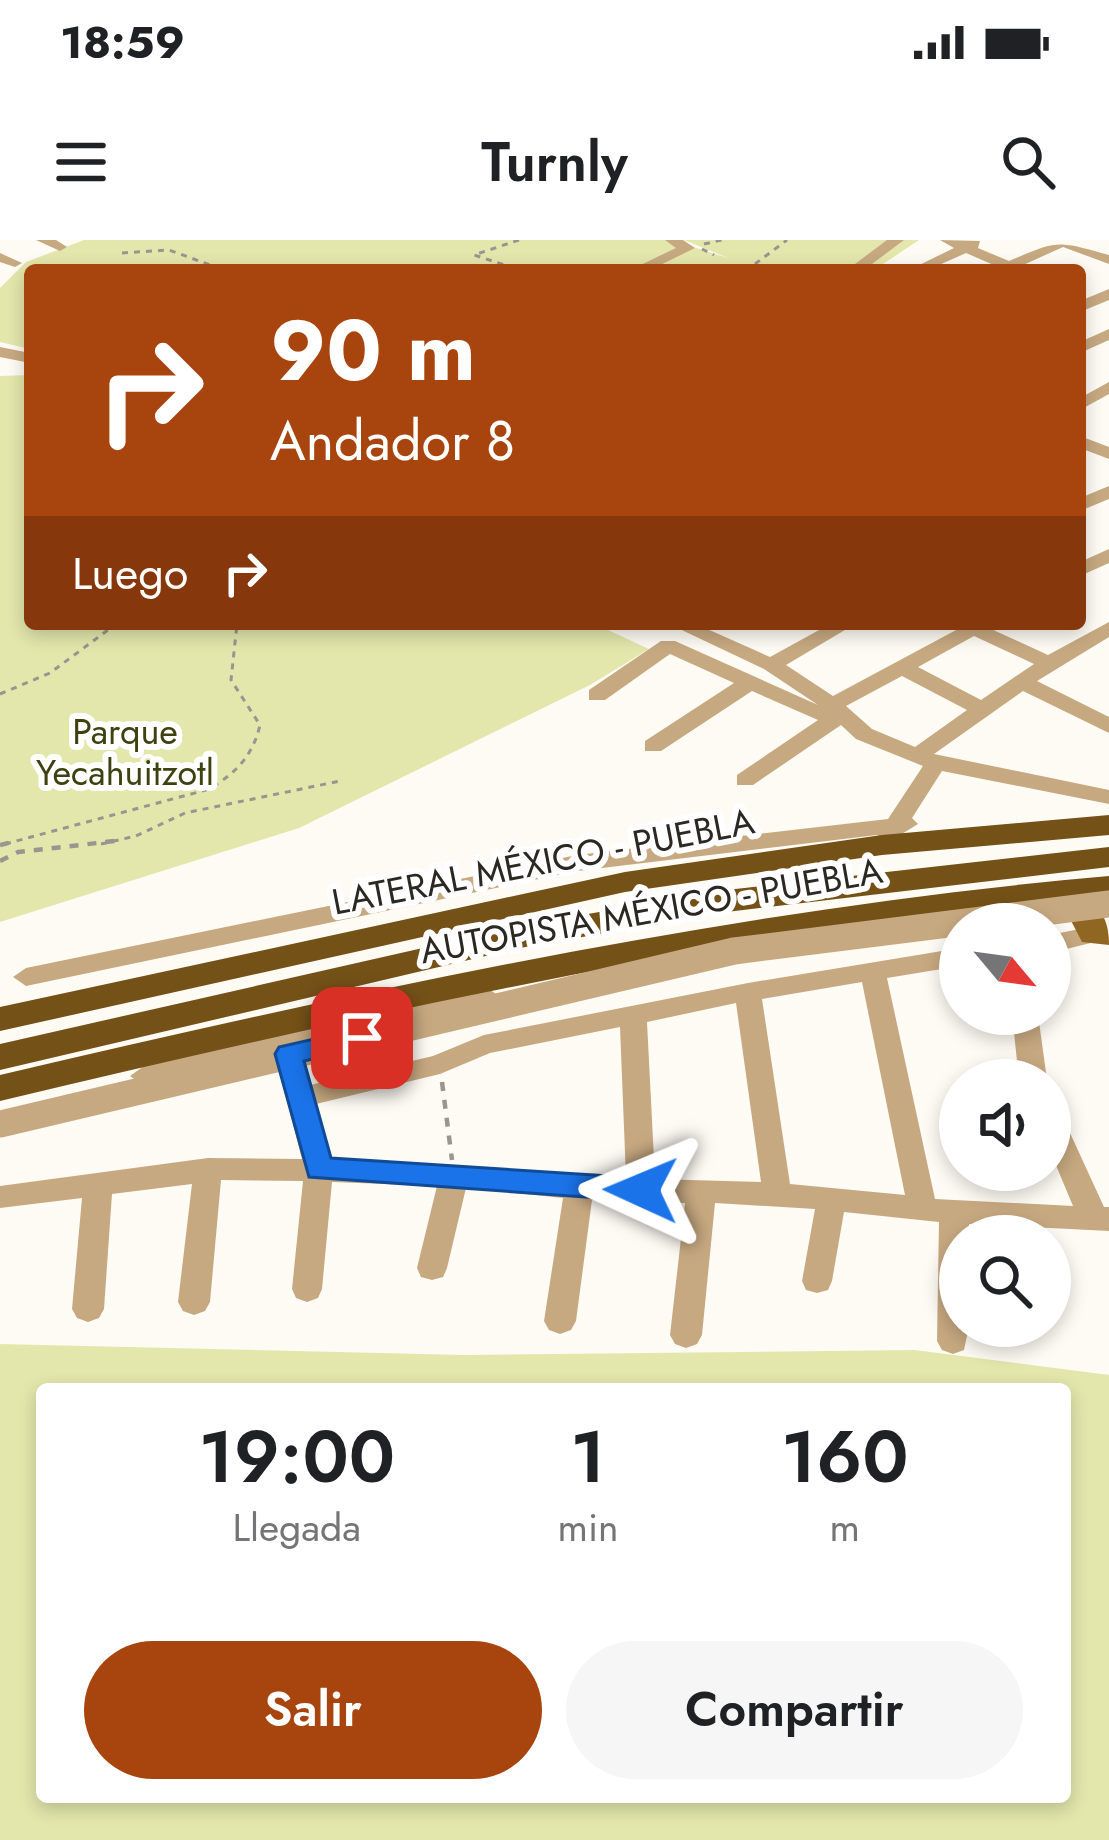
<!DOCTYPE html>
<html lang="es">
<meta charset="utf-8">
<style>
body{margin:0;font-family:Jost,sans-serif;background:#f6f6f6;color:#202124;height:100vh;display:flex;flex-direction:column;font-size:45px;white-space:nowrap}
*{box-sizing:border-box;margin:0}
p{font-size:39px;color:#757577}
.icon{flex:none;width:66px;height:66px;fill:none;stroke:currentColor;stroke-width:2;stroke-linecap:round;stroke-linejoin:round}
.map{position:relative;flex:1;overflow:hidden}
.details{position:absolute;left:36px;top:1143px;width:1035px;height:420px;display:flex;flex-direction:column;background:#fff;border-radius:12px;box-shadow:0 6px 18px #0003}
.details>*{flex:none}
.hud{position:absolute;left:24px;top:24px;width:1062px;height:366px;border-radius:12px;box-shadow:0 6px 18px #0003;background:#a8450e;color:#fff;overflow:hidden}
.needle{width:78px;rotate:119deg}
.fabs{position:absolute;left:939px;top:663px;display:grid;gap:24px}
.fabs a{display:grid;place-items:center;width:132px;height:132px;border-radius:50%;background:#fff;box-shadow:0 6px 18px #0003;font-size:60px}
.pin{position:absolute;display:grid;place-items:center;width:102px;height:102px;color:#fff;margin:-51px;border-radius:24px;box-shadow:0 6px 18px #0006}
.me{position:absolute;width:132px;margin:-66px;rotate:271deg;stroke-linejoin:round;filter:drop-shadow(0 0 9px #0008)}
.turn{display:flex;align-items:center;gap:42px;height:252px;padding:0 48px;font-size:54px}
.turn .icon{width:156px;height:156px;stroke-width:2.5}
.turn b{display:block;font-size:84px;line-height:102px}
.then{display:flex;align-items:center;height:114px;padding:0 48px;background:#0003;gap:24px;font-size:45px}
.eta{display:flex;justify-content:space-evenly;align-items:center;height:204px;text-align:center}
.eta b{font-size:72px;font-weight:600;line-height:84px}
.action{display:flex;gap:24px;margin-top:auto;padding:24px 48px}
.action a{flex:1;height:138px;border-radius:72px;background:#a8450e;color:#fff;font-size:48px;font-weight:600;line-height:138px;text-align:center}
.action a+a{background:#f6f6f6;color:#202124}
.status{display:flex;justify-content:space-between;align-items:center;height:84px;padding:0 60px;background:#fff;direction:ltr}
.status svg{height:33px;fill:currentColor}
header{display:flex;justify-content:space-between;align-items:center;height:156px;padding:0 48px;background:#fff;font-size:54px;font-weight:600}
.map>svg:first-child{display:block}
.green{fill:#e3e7ac;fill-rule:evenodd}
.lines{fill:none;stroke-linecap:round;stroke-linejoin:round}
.path-far1{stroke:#99958f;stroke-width:3;stroke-dasharray:6 6;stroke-linecap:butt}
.path{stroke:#99958f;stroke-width:4.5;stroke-dasharray:9 9;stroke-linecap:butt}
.minor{fill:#c7a981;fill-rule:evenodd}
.major{fill:#906623;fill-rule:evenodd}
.highway{fill:#745117;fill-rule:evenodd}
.minor-bridge{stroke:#c7a981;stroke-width:27}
.route{fill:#1a73e8;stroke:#114b97;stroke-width:3}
.labels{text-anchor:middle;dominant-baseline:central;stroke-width:12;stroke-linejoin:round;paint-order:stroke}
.park-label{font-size:36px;fill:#3f4110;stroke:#fff}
.street-label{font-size:36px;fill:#2b2721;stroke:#fff}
</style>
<div class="status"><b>18:59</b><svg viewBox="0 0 49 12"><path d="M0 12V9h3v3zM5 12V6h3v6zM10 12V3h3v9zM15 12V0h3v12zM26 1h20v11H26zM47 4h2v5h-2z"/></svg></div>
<header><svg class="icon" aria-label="menu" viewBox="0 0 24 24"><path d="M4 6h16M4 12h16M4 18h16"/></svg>Turnly<svg class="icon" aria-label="search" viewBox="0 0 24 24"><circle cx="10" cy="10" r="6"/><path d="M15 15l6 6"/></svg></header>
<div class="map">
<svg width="1109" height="1600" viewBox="0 0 1109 1600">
<rect width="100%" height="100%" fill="#fefbf4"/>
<path class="green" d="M 84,0 L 671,0 L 728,18 L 684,0 L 919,0 L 874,30 L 30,30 L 30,109 L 0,102 L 0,48 L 26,22 Z
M 30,135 L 30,384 L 595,384 L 649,409 L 590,445 L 299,588 L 0,682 L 0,136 Z
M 0,1104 L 463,1115 L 915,1110 L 1109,1135 L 1109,1600 L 0,1600 ZM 42,1149 L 1065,1149 L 1065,1557 L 42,1557 Z"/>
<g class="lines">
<path class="path-far1" d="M 519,0 L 474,15 L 520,30
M 704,4 L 722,0
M 702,9 L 714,15
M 122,13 L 169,10 L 224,30
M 755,24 L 787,0
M 0,454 L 50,433 L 116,384
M 5,604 L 206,550 C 234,536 253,516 260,485 L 231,440 L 237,384
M 101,604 L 136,596 L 185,573 L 340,541"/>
<path class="path" d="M 0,605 L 16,601
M 0,621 L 18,612 L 115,601
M 442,842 L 452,920"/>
<path class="minor" d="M 36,0 L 56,0 L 67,7 L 60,11 Z
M 665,0 L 683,0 L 695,8 L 650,30 L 630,30 L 676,8 Z
M 887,0 L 904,0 L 864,30 L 847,30 Z
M 940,0 L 980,1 L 978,8 L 1009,21 C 1058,0 1056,0 1109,15 L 1109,24 L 1063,7 L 1021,26 L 1025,30 L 993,30 L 996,26 L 966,13 L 928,30 L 909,30 L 954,8 Z
M 0,13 L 22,23 L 15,27 L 0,22 Z
M 1109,49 L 1109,60 L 1080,72 L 1080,61 Z
M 1109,89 L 1109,100 L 1080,113 L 1080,102 Z
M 0,107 L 30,113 L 30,123 L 0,117 Z
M 1109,142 L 1109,154 L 1080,170 L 1080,158 Z
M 1080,196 L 1109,207 L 1109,219 L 1080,208 Z
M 1109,246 L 1109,259 L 1080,271 L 1080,258 Z
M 1109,309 L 1109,323 L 1080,336 L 1080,322 Z
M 1109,382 L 1109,397 L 1037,441 L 1109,477 L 1109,493 L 1023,451 L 934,514 L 1109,550 L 1109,564 L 942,531 L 912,578 L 918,584 L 889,602 L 877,595 L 577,631 L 26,746 L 13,737 L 26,728 L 577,615 L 888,579 L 923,526 L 856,499 L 841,485 L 753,545 L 737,545 L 737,535 L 818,480 L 752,451 L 661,511 L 645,511 L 645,501 L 734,443 L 670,414 L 605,460 L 589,460 L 589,450 L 661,401 L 675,401 L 818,465 L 764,429 L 669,384 L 696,384 L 770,417 L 830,384 L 855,384 L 786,425 L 833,456 L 958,389 L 954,384 L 992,384 L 989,388 L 1048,415 ZM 974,396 L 1034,424 L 981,460 L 918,427 ZM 902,436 L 967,470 L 915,507 L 872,489 L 846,466 Z
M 1094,686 L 1107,694 L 1103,700 L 1050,713 L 1050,695 Z
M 960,708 L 960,726 L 887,738 L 935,959 L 1073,966 L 1050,911 L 1050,868 L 1060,871 L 1104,967 L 1109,967 L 1109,991 L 969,984 L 969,996 L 960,996 L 960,1086 L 969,1086 L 964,1110 L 953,1114 L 942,1110 L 937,1101 L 939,982 L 844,972 L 832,1041 L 828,1050 L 817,1053 L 806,1050 L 802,1041 L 815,969 L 715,963 L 702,1095 L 697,1104 L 686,1108 L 675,1104 L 670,1095 L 685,963 L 592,960 L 576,1081 L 571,1090 L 560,1094 L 549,1090 L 544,1081 L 563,958 L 466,948 L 447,1028 L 443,1037 L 432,1040 L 421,1037 L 417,1028 L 437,946 L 332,942 L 322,1049 L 318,1058 L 307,1062 L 296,1058 L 292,1049 L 303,941 L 221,940 L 210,1062 L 205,1071 L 194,1075 L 183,1071 L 178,1062 L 192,944 L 112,954 L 104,1069 L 99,1078 L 88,1082 L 77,1078 L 72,1069 L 82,958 L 0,968 L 0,946 L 208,918 L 302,919 L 275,815 L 144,846 L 130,836 L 144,826 L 486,747 L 499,756 L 486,765 L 299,809 L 310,845 L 433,816 L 484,795 L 748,743 ZM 862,742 L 905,955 L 790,944 L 762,759 ZM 736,763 L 761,942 L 655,939 L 647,782 ZM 620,787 L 626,938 L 331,920 L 316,864 L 440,834 L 490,813 Z
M 1012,774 L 1038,774 L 1047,840 L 1019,840 Z"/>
<path class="major" d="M 1083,660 C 1104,666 1109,686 1109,705 L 1082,702 L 1066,671 L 1071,663 Z"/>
<path class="highway" d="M 1109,575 L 1109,595 L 882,615 L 625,652 L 0,791 L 0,767 L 625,632 L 882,595 Z
M 1109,607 L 1109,627 L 718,673 L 520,708 L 0,830 L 0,804 L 520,686 L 718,651 Z
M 1109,636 L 1109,658 C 732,691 367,774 0,861 L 0,835 C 367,749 733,669 1109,636 Z"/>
<path class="minor-bridge" d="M 0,884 L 734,711 L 1109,664"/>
</g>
<path class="route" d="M 362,788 L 371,791 L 375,798 L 371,805 L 304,821 L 331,918 L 641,938 L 652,941 L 656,950 L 652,958 L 641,961 L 309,937 L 275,814 L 279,807 Z"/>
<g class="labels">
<g class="park-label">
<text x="125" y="491">Parque<tspan x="125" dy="41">Yecahuitzotl</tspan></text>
</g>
<g class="street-label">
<text transform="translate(543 621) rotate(-11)">LATERAL MÉXICO - PUEBLA</text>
<text transform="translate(651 670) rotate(-10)">AUTOPISTA MÉXICO - PUEBLA</text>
</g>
</g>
</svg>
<div class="fabs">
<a><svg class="needle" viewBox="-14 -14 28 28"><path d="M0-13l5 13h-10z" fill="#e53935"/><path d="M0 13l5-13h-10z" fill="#757577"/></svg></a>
<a><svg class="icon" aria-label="sound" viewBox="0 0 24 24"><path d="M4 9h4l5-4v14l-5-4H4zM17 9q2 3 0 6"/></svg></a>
<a><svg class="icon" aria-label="search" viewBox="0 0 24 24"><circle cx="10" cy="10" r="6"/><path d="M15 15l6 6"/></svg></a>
</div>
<div class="pin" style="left:362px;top:798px;background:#d93025"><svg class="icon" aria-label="arrive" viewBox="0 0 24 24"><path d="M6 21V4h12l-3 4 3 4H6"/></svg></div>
<svg class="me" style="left:641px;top:950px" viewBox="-20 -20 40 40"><path d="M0-17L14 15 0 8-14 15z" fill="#1a73e8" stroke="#fff" stroke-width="4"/></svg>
<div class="hud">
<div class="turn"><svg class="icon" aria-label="right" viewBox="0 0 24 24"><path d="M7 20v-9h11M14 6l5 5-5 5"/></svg><div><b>90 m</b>Andador 8</div></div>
<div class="then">Luego<svg class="icon" aria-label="right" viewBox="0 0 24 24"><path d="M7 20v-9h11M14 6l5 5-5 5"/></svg></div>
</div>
<section class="details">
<div class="eta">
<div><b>19:00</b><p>Llegada</p></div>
<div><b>1</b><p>min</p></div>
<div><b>160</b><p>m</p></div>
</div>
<div class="action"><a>Salir</a><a>Compartir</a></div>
</section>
</div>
